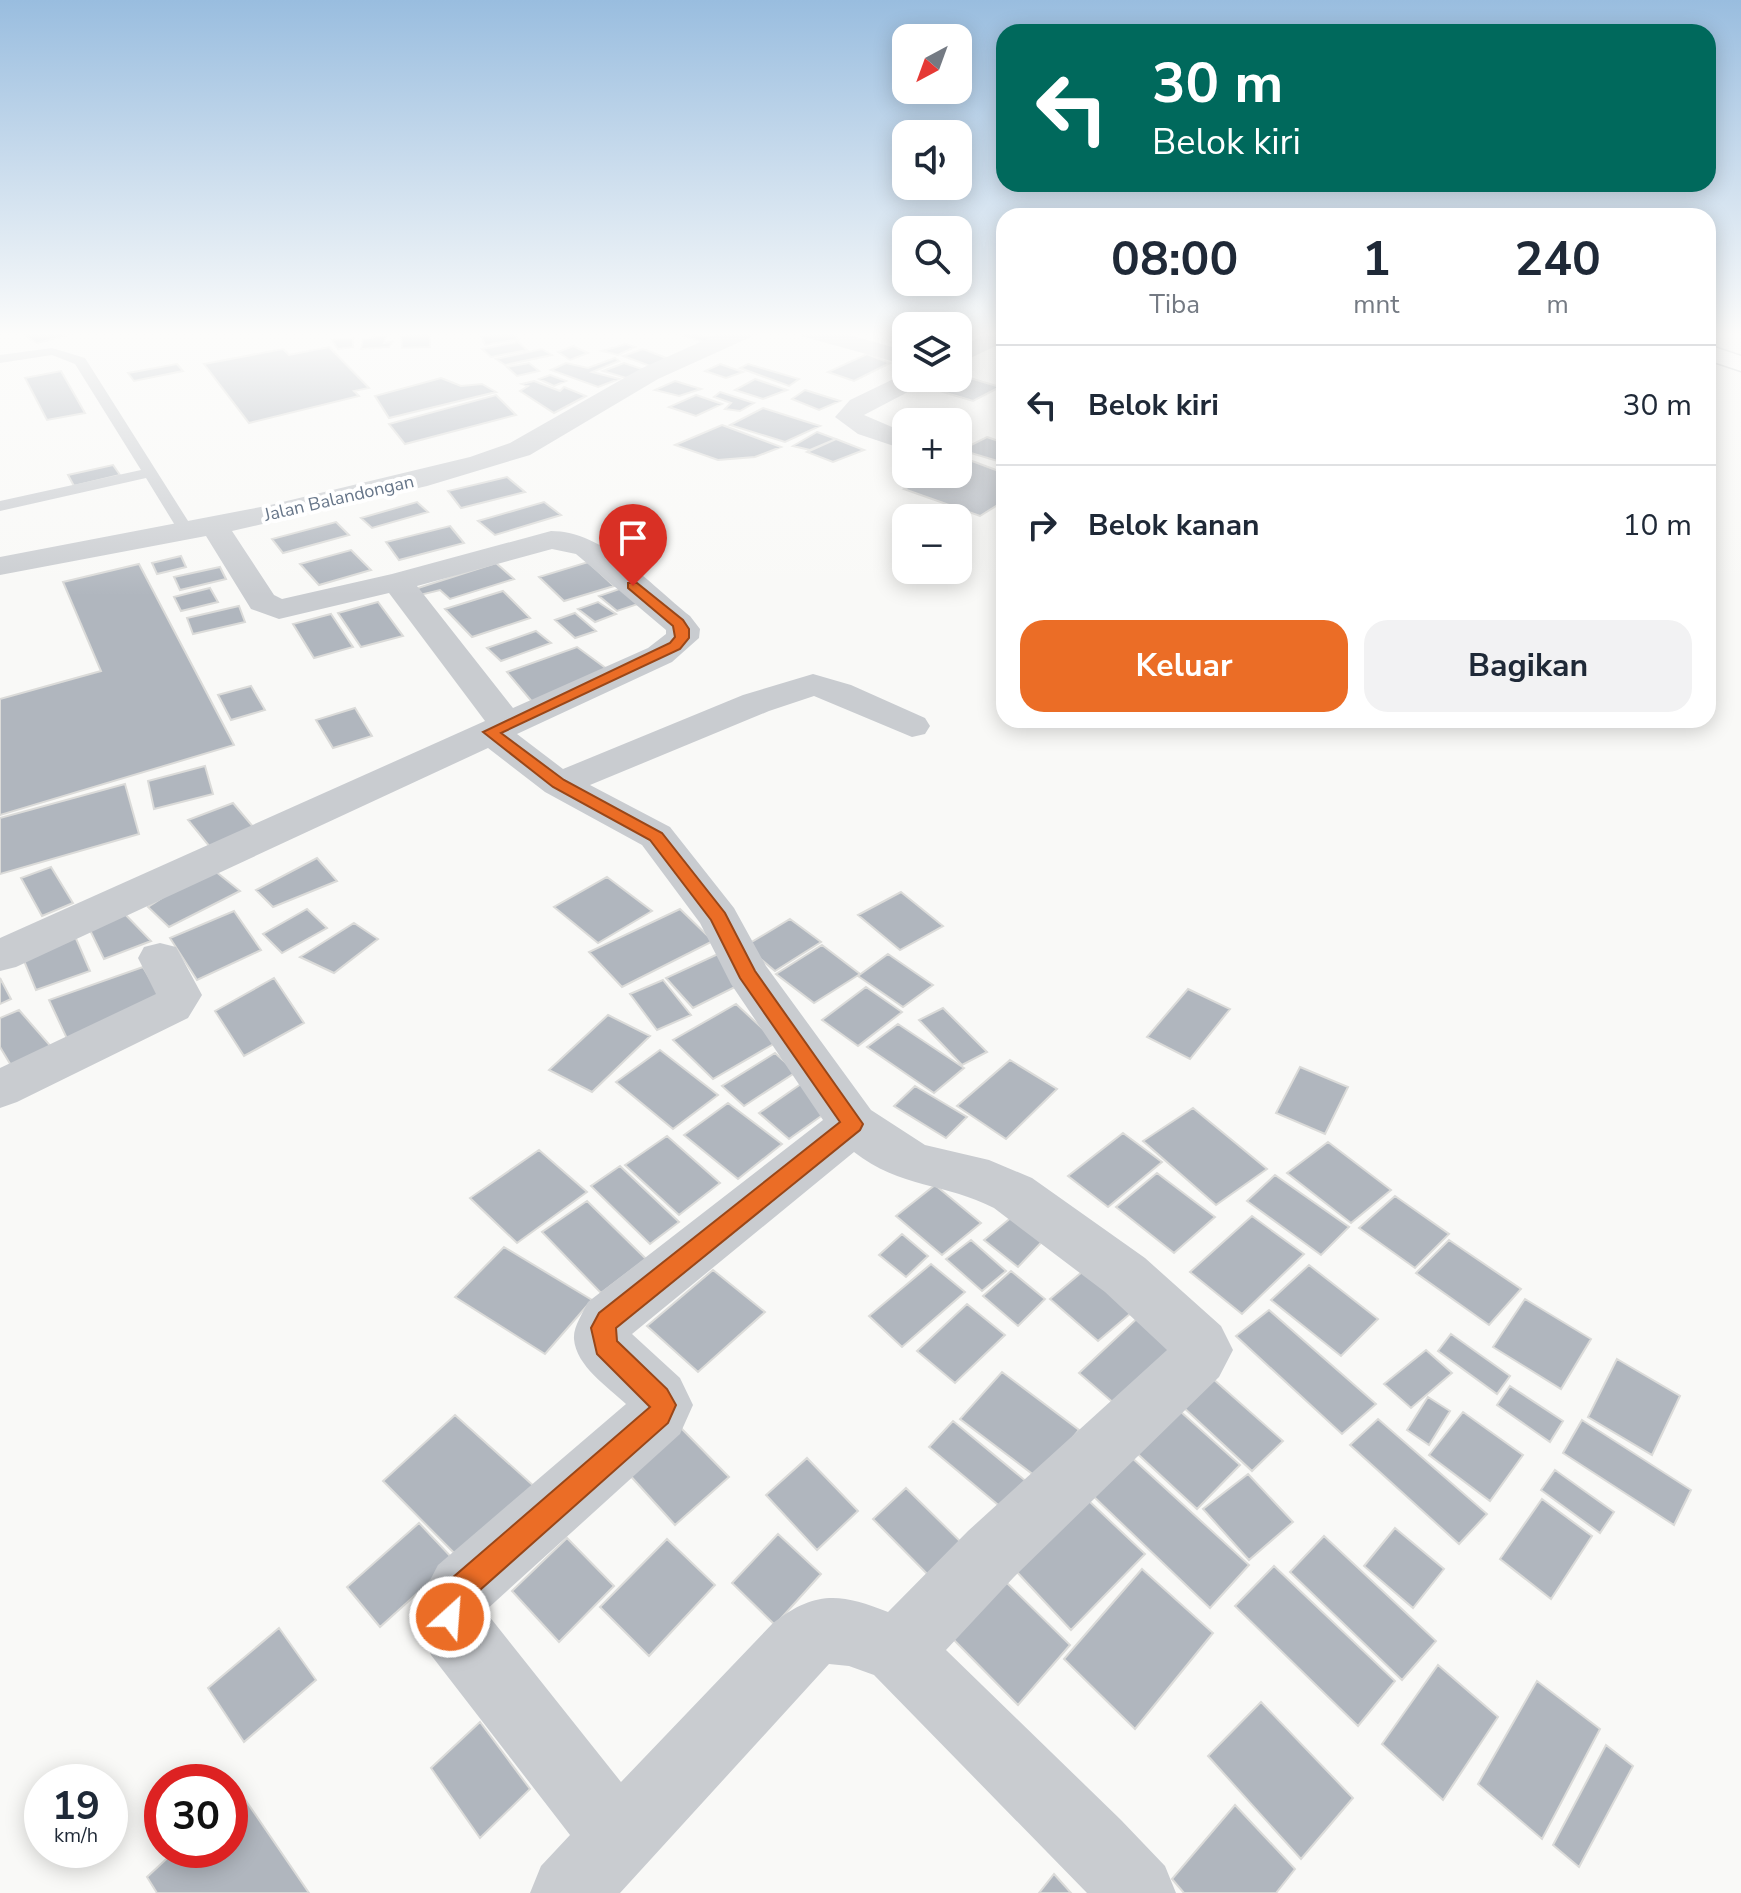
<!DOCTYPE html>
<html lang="id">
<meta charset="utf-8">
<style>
body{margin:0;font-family:"Nunito Sans",sans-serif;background:#f2f2f3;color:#1f2937;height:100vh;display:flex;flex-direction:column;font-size:30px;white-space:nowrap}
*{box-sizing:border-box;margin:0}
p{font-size:26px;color:#747a83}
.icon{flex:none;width:44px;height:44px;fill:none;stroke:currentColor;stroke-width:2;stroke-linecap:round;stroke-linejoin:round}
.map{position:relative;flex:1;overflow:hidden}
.side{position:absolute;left:996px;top:208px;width:720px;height:520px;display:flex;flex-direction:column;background:#fff;border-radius:24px;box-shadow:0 4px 20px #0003}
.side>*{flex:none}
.guide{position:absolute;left:996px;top:24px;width:720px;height:168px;border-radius:24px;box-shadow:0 4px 20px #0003;background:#00695c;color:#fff;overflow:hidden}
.needle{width:52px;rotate:221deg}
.fabs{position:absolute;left:892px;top:24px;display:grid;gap:16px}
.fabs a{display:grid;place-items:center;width:80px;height:80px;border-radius:16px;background:#fff;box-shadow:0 4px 20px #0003;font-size:40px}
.speed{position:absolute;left:24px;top:1764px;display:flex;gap:16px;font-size:40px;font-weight:700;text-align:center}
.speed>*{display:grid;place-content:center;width:104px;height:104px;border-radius:50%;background:#fff;box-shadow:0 4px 20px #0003;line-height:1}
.speed small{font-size:20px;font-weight:400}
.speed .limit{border:12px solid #d22;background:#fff;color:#111}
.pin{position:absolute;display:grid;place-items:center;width:68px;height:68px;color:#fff;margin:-82px -34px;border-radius:50% 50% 50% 0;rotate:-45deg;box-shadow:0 0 8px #0007}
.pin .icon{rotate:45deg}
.me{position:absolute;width:88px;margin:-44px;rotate:26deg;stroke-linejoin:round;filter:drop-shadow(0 0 6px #0008)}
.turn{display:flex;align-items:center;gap:28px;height:168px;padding:0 24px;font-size:36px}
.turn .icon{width:104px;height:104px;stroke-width:2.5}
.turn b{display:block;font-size:56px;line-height:68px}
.eta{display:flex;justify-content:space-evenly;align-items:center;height:136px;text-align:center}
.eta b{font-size:48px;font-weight:700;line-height:56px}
.cta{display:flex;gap:16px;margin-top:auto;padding:16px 24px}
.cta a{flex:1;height:92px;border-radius:24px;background:#eb6d26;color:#fff;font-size:32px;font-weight:700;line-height:92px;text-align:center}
.cta a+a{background:#f2f2f3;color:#1f2937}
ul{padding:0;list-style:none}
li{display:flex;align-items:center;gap:24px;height:120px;padding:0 24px;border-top:2px solid #e0e1e3}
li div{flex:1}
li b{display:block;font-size:30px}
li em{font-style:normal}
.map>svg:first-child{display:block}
.building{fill:#b0b6be;stroke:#dbdbd9;stroke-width:2}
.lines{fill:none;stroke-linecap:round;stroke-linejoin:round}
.primary-casing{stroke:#bcbfc4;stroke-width:3}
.lane{fill:#c9ccd0;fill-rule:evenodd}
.street{fill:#c9ccd0;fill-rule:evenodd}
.primary{fill:#fff;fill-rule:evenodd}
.route{fill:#eb6d26;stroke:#994719;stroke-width:2}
.labels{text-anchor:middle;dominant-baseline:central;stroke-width:8;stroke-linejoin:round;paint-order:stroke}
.far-street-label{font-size:18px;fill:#677689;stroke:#fff}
</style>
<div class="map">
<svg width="1741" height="1893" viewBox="0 0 1741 1893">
<rect width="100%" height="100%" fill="#f9f9f7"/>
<path class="building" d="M 18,331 L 73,331 L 76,333 L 37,343 Z
M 511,331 L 519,339 L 485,345 L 481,336 Z
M 692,331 L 717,338 L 707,343 L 680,335 Z
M 430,332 L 430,347 L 402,348 L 401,335 Z
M 387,335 L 384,343 L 392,342 L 389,347 L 361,349 L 363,339 Z
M 353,338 L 353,347 L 338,349 L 332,340 Z
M 518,342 L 527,350 L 491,357 L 482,349 Z
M 626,344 L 635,347 L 618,355 L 602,351 Z
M 573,346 L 588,353 L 570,360 L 558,352 Z
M 329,347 L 369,388 L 354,391 L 359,396 L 249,423 L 204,364 L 283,349 L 289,355 Z
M 542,349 L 552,355 L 505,365 L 496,359 Z
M 643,349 L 669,359 L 650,366 L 623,356 Z
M 867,354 L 890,363 L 854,381 L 828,372 Z
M 615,358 L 619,361 L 592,372 L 619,379 L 598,387 L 551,370 L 566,363 L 588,368 Z
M 529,363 L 539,371 L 517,376 L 507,367 Z
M 624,363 L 645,370 L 626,378 L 603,371 Z
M 177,364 L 183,371 L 134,381 L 128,373 Z
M 720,364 L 743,372 L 726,378 L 705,371 Z
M 748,364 L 799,379 L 789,386 L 740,368 Z
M 61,371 L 85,413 L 47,420 L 25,378 Z
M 550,375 L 566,381 L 554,386 L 539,379 Z
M 441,378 L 461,386 L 482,384 L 496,392 L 389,418 L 375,396 Z
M 970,378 L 1000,387 L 973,401 L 943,392 Z
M 755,379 L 787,390 L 763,399 L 735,390 Z
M 534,381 L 560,391 L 564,387 L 586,396 L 554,413 L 520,391 L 528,386 L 522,384 Z
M 675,381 L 701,389 L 679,396 L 655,390 Z
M 805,390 L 840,401 L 819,410 L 792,399 Z
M 720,392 L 754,403 L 740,411 L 725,409 L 731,403 L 714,397 Z
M 496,395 L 516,415 L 405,444 L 389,424 Z
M 696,395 L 722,404 L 696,416 L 669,407 Z
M 763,408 L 820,426 L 785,442 L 730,425 Z
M 722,425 L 781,447 L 755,457 L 718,460 L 675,445 Z
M 817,432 L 836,439 L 810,450 L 793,446 Z
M 987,437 L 1004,443 L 1004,463 L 961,450 Z
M 836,439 L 864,450 L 833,462 L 807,452 Z
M 964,458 L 1004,473 L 1004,501 L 980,516 L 904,489 L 933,474 L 958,474 L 958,461 Z
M 113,465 L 120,475 L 74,486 L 68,475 Z
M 507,477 L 525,492 L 461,508 L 448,491 Z
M 417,502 L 428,512 L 372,528 L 361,518 Z
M 544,502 L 561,515 L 495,535 L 478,521 Z
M 336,522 L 349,535 L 283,553 L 272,539 Z
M 450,526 L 464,543 L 399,560 L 386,542 Z
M 351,550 L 371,570 L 319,585 L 300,564 Z
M 181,556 L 186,567 L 157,574 L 152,563 Z
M 588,562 L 614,586 L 564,601 L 539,577 Z
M 496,563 L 514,579 L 450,599 L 440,590 L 416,596 L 418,588 Z
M 139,564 L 234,745 L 0,815 L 0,699 L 101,671 L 63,582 Z
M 220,567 L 226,579 L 180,590 L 174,577 Z
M 625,587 L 644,602 L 617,611 L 599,596 Z
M 210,588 L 218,602 L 181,611 L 174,597 Z
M 503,591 L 530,618 L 472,637 L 445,609 Z
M 378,602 L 403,636 L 361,647 L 338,613 Z
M 598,602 L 616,614 L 595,622 L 578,609 Z
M 239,606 L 245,622 L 193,634 L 187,618 Z
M 575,613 L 596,631 L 575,638 L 555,620 Z
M 331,614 L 353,647 L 314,658 L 293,624 Z
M 536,631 L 551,643 L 501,661 L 487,648 Z
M 577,647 L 611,672 L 534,704 L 507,672 Z
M 251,686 L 265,710 L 231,720 L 218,695 Z
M 355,708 L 372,736 L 333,748 L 316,720 Z
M 205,766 L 213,794 L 154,809 L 148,781 Z
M 125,784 L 139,834 L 0,874 L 0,818 Z
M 233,803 L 255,829 L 210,847 L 188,820 Z
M 317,858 L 337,881 L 273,907 L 256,890 Z
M 51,867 L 73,903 L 42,916 L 21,878 Z
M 210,867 L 240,891 L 169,927 L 148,907 Z
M 607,877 L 652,911 L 598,943 L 554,907 Z
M 901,892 L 943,926 L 900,950 L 858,915 Z
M 119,908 L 151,941 L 104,959 L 86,922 Z
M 307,909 L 327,928 L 282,953 L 263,934 Z
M 680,909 L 713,941 L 622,987 L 589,952 Z
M 234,911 L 261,950 L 197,980 L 170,938 Z
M 790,919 L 821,942 L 775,971 L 745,946 Z
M 354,923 L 378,939 L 334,973 L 300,957 Z
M 74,934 L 90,971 L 36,990 L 22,956 Z
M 822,945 L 860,974 L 814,1003 L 776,974 Z
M 718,954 L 745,982 L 693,1008 L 666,978 Z
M 888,954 L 933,985 L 903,1007 L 858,976 Z
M 143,967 L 163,1000 L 70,1045 L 49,1000 Z
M 0,978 L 11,999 L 0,1004 Z
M 274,978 L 304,1023 L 244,1056 L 215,1011 Z
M 663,980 L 691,1015 L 657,1030 L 630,994 Z
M 866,987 L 902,1012 L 858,1046 L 822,1020 Z
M 1188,989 L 1230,1009 L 1190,1059 L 1147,1037 Z
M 736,1004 L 777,1042 L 713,1079 L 673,1040 Z
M 943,1008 L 987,1052 L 962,1065 L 919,1020 Z
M 19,1010 L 54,1050 L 12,1067 L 0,1047 L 0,1018 Z
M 608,1015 L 650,1036 L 592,1092 L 549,1070 Z
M 898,1024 L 964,1068 L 934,1093 L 867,1047 Z
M 660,1050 L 718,1095 L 673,1129 L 616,1082 Z
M 775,1053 L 796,1072 L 744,1106 L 722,1086 Z
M 1010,1060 L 1057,1089 L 1006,1139 L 957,1106 Z
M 1300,1067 L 1348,1087 L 1325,1134 L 1276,1113 Z
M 801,1084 L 831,1109 L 789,1139 L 759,1113 Z
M 915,1086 L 967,1117 L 946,1138 L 894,1106 Z
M 728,1103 L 782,1144 L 738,1179 L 684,1135 Z
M 1193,1108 L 1267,1169 L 1216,1205 L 1143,1141 Z
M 1123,1133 L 1162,1162 L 1108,1207 L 1068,1176 Z
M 667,1136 L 720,1183 L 679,1215 L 625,1165 Z
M 1328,1142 L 1391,1190 L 1351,1223 L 1287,1173 Z
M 539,1150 L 587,1192 L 517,1243 L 470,1198 Z
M 620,1166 L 679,1222 L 650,1244 L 591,1186 Z
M 1157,1173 L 1215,1217 L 1174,1253 L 1116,1207 Z
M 1275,1175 L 1349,1227 L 1321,1255 L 1247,1201 Z
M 935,1185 L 981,1223 L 942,1255 L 896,1216 Z
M 1395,1196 L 1449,1234 L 1415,1268 L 1359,1228 Z
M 587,1201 L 646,1259 L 601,1293 L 542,1232 Z
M 1024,1207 L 1053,1230 L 1018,1267 L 984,1240 Z
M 1252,1216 L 1304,1254 L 1242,1314 L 1190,1272 Z
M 902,1234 L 928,1256 L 906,1277 L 879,1255 Z
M 971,1240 L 1006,1271 L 982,1291 L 946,1259 Z
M 1449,1240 L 1521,1289 L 1489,1325 L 1416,1273 Z
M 504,1247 L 592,1300 L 545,1354 L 455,1297 Z
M 1095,1261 L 1144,1302 L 1098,1341 L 1050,1299 Z
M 931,1264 L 965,1292 L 902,1347 L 869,1316 Z
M 1309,1265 L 1378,1319 L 1341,1356 L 1271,1300 Z
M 713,1270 L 765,1312 L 698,1372 L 647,1326 Z
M 1011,1271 L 1045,1299 L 1018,1326 L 983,1296 Z
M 1525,1299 L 1591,1339 L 1561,1389 L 1493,1347 Z
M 967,1304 L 1005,1335 L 955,1383 L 917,1351 Z
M 1146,1310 L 1191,1346 L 1124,1412 L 1079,1373 Z
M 1269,1310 L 1376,1404 L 1342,1434 L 1236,1336 Z
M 1451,1334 L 1510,1376 L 1497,1394 L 1438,1351 Z
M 1426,1350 L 1452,1373 L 1411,1408 L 1384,1384 Z
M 1617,1359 L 1680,1396 L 1652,1455 L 1588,1417 Z
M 1002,1372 L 1079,1430 L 1039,1479 L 960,1419 Z
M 1212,1378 L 1283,1441 L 1252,1471 L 1182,1406 Z
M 1510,1386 L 1563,1421 L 1550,1442 L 1497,1405 Z
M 1428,1397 L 1450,1411 L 1429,1445 L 1407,1430 Z
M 1171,1403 L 1240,1465 L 1197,1509 L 1127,1444 Z
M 1463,1412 L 1523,1455 L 1490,1501 L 1429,1455 Z
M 455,1415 L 536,1488 L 462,1561 L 383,1481 Z
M 1378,1419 L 1487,1514 L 1459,1544 L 1350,1445 Z
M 1582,1420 L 1691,1490 L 1674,1525 L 1563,1453 Z
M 953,1421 L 1039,1492 L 1015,1519 L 929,1447 Z
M 680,1427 L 729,1477 L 675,1525 L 627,1472 Z
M 1130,1456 L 1249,1565 L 1210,1608 L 1091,1494 Z
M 807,1458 L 858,1511 L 817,1550 L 766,1495 Z
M 1555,1470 L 1614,1512 L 1600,1533 L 1541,1490 Z
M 1248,1474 L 1293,1522 L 1249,1560 L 1203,1509 Z
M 906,1488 L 977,1558 L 944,1591 L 873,1519 Z
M 1542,1499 L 1592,1536 L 1551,1599 L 1500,1559 Z
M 1089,1501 L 1145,1554 L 1071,1630 L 1016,1571 Z
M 419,1523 L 454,1560 L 380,1627 L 347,1587 Z
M 1395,1528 L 1444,1569 L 1413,1608 L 1364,1566 Z
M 778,1534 L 821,1574 L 775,1625 L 732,1583 Z
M 1324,1536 L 1436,1641 L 1402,1680 L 1290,1572 Z
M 567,1538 L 614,1586 L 559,1642 L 512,1591 Z
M 667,1539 L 715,1585 L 649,1656 L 600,1607 Z
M 1274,1566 L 1395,1681 L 1358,1726 L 1235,1606 Z
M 1142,1569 L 1213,1633 L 1135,1729 L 1064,1659 Z
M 1004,1580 L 1070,1645 L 1018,1705 L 952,1638 Z
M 279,1628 L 316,1680 L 244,1742 L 208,1688 Z
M 1438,1665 L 1498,1717 L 1443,1800 L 1382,1744 Z
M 1537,1681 L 1600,1729 L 1542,1839 L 1478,1784 Z
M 1261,1702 L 1353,1798 L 1301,1859 L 1208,1756 Z
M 480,1722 L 530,1789 L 480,1838 L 431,1768 Z
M 1606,1745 L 1633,1766 L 1579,1867 L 1553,1845 Z
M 240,1792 L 309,1893 L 157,1893 L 147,1877 L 176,1850 L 230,1850 L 230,1802 Z
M 1235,1805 L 1295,1869 L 1276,1893 L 1184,1893 L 1172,1879 Z
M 1054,1874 L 1071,1893 L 1039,1893 Z"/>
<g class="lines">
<g class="primary-casing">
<path id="primary" d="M 1708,345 L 1741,356 L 1741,371 L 1708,360 Z"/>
</g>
<path class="lane" d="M 52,348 L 85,358 L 195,532 L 193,535 L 181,535 L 146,478 L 0,511 L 0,501 L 141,470 L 75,364 L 52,355 L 0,363 L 0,355 Z"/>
<path class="street" d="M 725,331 L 756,331 L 753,336 L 658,379 L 530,455 L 427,486 L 232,531 L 274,595 L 282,599 L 392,574 L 551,531 C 603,531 650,584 690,616 L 700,629 L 699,638 L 672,662 L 517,734 L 563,769 L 743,695 L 813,674 L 851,685 L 925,718 L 930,726 L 925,734 L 912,737 L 814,696 L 769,711 L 590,785 L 670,827 L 734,908 L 766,966 L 871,1110 L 925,1145 L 989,1160 L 1032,1178 L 1145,1258 L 1221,1326 L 1233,1350 L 1219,1377 L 1014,1577 L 946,1650 L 1121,1820 L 1165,1866 L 1176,1893 L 1087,1893 L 874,1675 L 849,1666 L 829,1664 L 620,1893 L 530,1893 L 541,1866 L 570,1835 L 431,1655 L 421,1631 L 417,1605 L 438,1565 L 626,1404 C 608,1387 576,1366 574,1339 C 573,1327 583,1313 588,1302 L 823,1120 L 731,984 L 700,923 L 642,845 L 545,792 L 488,748 L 16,967 L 0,971 L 0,938 L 485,721 L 389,593 L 279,619 L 251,609 L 206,536 L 0,575 L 0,557 L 266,506 L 470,457 L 510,443 L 640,369 ZM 552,549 L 576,554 L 666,630 L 666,634 L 648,648 L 513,708 L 417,586 ZM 854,1152 C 900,1188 946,1183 994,1208 L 1105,1292 L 1167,1350 L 968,1531 L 888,1612 C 841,1593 815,1590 773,1623 L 621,1782 L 485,1611 L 680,1434 L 693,1405 L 680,1378 L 632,1334 Z
M 798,331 L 836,331 L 906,351 L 906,365 L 801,336 Z
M 990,331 L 1004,331 L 1004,342 L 958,364 L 958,348 Z
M 906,373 L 906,378 L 928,378 L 925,383 L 864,415 L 906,433 L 906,450 L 858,434 L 835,417 L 850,400 Z
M 160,943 L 176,947 L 202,995 L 188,1018 L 17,1102 L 0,1108 L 0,1068 L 156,994 L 138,958 L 144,947 Z"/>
<use href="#primary" class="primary"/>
</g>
<linearGradient id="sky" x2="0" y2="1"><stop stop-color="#99bddf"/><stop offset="0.56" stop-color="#fcfcfb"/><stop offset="1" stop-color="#fcfcfb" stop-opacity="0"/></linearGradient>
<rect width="1741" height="596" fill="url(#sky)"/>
<path class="route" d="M 628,583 L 637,583 L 683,620 L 689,629 L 689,638 L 680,649 L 501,733 L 564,780 L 662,833 L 725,913 L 755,971 L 863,1124 L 860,1130 L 616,1328 L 617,1341 L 667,1389 L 676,1405 L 668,1423 L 471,1598 L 464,1608 L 460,1627 L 450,1631 L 441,1627 L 437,1605 L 451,1579 L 650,1407 L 597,1354 L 591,1328 L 599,1313 L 840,1122 L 740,978 L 711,920 L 650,840 L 553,787 L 483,732 L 670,643 L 675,637 L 673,626 L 628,588 Z"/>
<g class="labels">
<g class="far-street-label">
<text transform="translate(339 498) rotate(-13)">Jalan Balandongan</text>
</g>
</g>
</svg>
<div class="fabs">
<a><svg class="needle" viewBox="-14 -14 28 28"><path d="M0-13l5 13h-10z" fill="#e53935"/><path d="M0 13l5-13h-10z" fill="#747a83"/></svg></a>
<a><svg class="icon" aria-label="sound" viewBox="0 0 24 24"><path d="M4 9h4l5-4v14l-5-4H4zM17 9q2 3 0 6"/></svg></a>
<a><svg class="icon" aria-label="search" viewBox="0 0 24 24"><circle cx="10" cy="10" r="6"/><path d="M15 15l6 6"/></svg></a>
<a><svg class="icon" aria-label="layers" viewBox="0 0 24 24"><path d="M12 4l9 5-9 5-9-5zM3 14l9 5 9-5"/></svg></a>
<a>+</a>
<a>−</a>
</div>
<div class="speed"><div>19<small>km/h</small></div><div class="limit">30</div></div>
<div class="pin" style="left:633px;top:586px;background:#d93025"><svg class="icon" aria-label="arrive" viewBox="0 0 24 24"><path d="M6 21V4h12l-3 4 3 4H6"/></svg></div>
<svg class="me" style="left:450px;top:1617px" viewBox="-20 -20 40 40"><circle r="17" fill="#eb6d26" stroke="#fff" stroke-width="3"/><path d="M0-11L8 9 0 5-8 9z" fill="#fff"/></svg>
<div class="guide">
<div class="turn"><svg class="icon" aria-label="left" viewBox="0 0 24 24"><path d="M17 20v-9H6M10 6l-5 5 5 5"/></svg><div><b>30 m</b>Belok kiri</div></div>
</div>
<section class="side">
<div class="eta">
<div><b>08:00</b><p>Tiba</p></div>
<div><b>1</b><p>mnt</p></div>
<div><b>240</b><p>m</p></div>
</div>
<ul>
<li><svg class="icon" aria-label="left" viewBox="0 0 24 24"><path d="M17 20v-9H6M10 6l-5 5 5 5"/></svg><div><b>Belok kiri</b></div><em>30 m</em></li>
<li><svg class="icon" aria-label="right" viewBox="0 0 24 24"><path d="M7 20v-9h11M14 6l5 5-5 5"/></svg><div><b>Belok kanan</b></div><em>10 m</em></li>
</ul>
<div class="cta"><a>Keluar</a><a>Bagikan</a></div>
</section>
</div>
